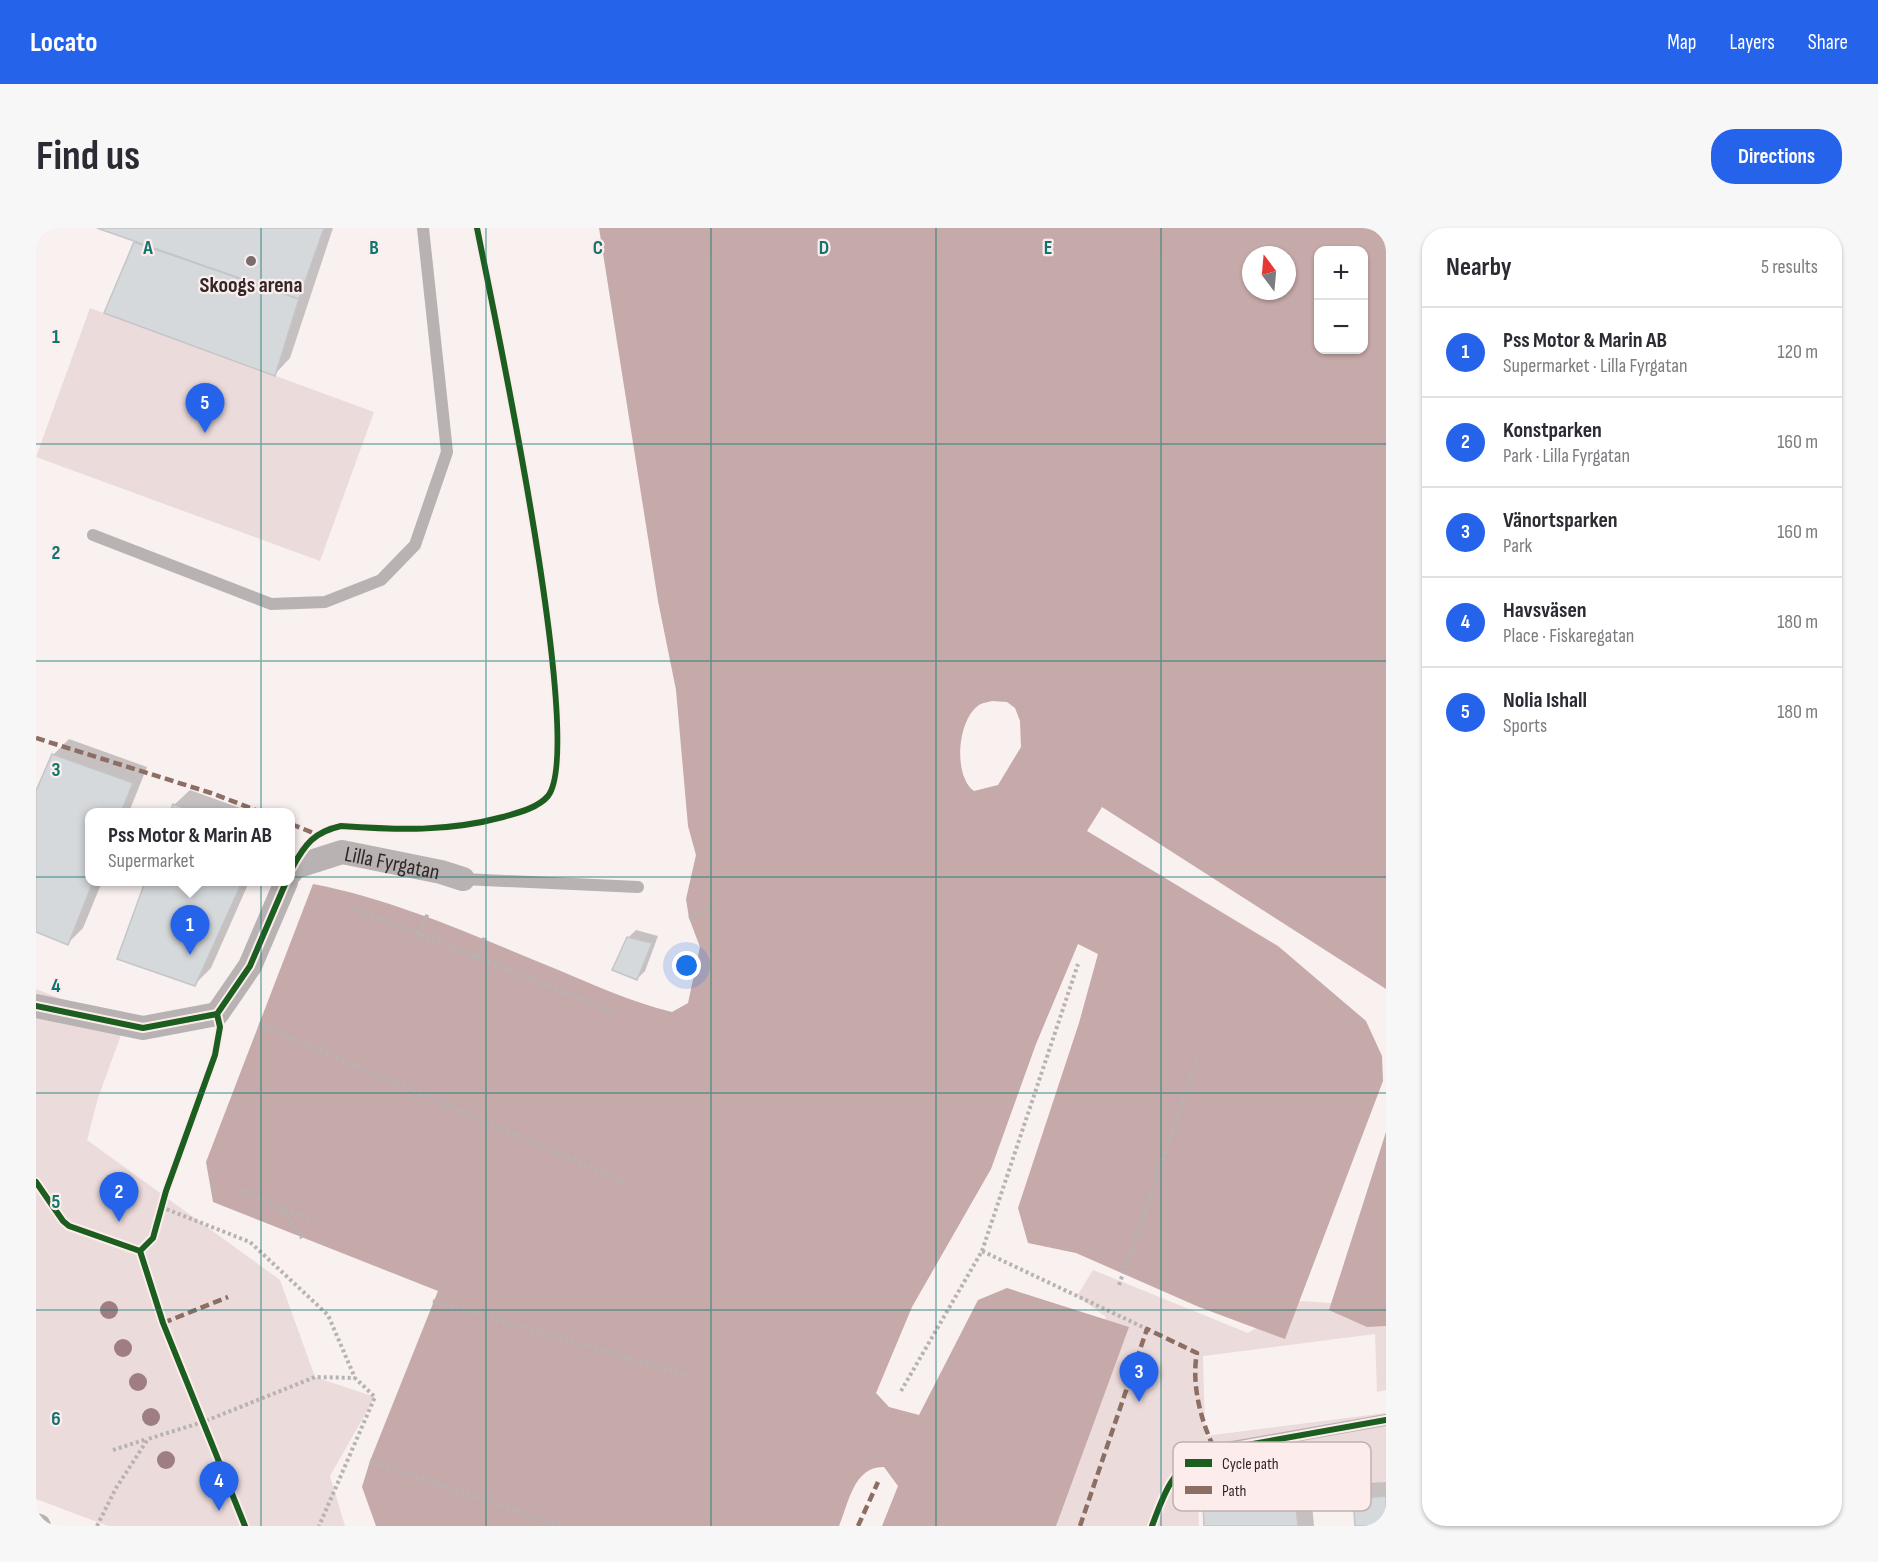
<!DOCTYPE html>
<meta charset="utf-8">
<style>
:root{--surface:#fff;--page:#f7f7f7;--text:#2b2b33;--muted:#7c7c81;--line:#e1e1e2;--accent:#2563eb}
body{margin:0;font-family:"Sofia Sans Condensed",sans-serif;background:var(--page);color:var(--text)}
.controls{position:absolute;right:18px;top:18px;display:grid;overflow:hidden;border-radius:12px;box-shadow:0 2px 4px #0004}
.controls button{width:54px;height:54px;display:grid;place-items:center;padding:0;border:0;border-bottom:2px solid var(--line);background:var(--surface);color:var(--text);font:30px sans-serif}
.compass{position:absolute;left:1206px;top:18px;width:54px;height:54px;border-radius:50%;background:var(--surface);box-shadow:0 2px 4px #0004;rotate:344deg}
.you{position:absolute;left:651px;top:738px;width:21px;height:21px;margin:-15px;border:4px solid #fff;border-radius:50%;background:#1a73e8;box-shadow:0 0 0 9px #1a73e833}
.badge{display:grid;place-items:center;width:39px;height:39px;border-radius:50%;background:var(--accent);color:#fff;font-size:20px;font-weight:700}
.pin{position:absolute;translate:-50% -50px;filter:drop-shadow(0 2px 3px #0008)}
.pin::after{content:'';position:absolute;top:32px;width:21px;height:18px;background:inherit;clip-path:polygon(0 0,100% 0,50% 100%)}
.popup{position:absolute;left:49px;top:580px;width:210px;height:78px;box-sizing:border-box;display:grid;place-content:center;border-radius:12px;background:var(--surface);filter:drop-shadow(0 2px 4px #0005);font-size:20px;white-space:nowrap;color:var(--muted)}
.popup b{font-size:22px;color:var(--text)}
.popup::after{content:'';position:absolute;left:50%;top:100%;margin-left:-12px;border:12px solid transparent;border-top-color:var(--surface)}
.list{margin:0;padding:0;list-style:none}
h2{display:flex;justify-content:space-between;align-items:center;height:78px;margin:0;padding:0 24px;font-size:26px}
h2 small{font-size:20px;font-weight:400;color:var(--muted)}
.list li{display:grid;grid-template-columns:39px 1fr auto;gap:18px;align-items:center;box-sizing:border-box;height:90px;padding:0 24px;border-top:2px solid var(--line)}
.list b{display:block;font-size:22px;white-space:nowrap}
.list p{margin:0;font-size:20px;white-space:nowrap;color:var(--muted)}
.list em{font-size:20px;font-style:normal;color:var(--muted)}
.map{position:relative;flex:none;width:1350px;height:1298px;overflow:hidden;border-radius:24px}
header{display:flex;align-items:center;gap:36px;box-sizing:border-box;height:84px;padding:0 30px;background:var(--accent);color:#fff}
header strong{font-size:28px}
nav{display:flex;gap:33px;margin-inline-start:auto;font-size:21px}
.intro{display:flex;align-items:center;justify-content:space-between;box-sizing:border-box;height:144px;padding:0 36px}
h1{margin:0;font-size:42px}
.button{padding:15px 27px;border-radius:24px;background:var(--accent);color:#fff;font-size:21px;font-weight:700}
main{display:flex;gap:36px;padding:0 36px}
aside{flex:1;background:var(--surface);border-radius:24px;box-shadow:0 2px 4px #0004}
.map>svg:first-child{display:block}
</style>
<header>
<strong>Locato</strong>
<nav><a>Map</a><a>Layers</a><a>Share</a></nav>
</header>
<div class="intro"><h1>Find us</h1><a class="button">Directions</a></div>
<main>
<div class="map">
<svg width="1350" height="1298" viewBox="0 0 1350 1298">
<rect width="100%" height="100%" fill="#f9f0f0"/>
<path fill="#ecdbdb" d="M54,80L338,184L284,333L0,229Z
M0,761L89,796L62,870L51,912L244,1052L279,1149L339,1169L294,1248L309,1298H72L0,1271Z
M1057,1042L1212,1105L1265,1073L1350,1079V1162L1341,1164L1339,1106L1167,1128L1169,1208L1350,1185V1254L1162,1275L1163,1298H994L1070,1089L1041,1068Z"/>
<path fill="#c6a9a9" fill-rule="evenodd" d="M563,0H1350V761L1066,579L1051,603L1242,718L1330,793L1346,828L1347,853L1249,1111L1163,1079L1040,1025L992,1015L982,980L1043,795L1062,726L1042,716L1000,816L955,941L876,1079L840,1165L853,1179L883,1187L942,1072L971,1060L1093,1099L1020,1298H846L862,1258L848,1239C818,1238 813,1274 803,1298H340L326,1259L334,1233L402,1063L177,974L170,934L277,656C361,672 441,709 520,741C558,757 595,774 636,784L652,775L664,719L653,690L650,671L660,627L652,598L640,462L622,373ZM1282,22H1328V122H1282ZM1215,27H1251V63H1215ZM956,473L971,474L979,480L984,493L985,519L962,557L938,563C917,548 921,492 943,477C946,475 952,474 956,473Z
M1350,904V1098L1331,1099L1293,1082Z"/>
<path fill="#0003" d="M66,0H297L254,130L239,146L70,84L100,13Z
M33,511L111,539L93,584H54V654H66L47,700L32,715L0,703V567L17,527Z
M154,562L215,584H136L138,577Z
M110,654H213L175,740L159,756L83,730Z
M600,702L622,708L609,743L601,751L592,710Z
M1274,1254L1278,1298H1170L1168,1277L1184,1261Z
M1350,1254V1298L1319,1271L1335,1255Z"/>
<path fill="#d6d9dc" stroke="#c4c5c7" stroke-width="1.5" d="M61,0H288L263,71Z
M98,14L263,71L239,148L68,85Z
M16,526L97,555L85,584H54V654H57L32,717L0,704V563Z
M137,576L158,584H134Z
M109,654H206L159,758L81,731Z
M591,709L616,715L601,752L576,742Z
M1350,1268V1298H1319L1317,1271Z
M1259,1269L1262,1298H1168L1167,1276Z"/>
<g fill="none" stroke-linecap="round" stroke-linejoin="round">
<path stroke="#b8b3b3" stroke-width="4" stroke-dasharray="3 3" stroke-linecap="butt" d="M318,680L577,784
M653,690L672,681
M383,706L392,685
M440,729L449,709
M223,796L591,955
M199,960L277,993
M125,979L214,1014L292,1087L319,1150L339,1169L283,1298
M244,979L266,1010
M946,1023L1042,736
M1083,1057L1161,832
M397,1073L654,1148
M865,1163L946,1023L1111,1101
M77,1222L111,1211
M334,1233L527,1298
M61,1298L80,1260L112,1211L167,1194L279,1149L319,1150"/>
<path stroke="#b8b2b2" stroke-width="12" d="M57,307L235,376L289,374L345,352L379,317L411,224L387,0
M427,651L602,659
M1179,1222L1350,1192"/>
<g stroke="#b8b2b2" stroke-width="24">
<path id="s1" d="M255,644L256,640L306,624L405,644L427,651"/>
<path d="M0,778L107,800L181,786L214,738L250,654"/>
<path d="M0,1297L3,1298"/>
</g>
<path stroke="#8d6e63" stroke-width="4.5" stroke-dasharray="9 4.5" stroke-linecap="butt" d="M0,510L175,565L225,584
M255,596L280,606
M127,1095L192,1069
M822,1298L842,1254
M1044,1298L1111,1101L1161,1125C1155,1156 1165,1194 1179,1222"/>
<defs>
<path id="cycleway" d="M256,640C269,616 278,604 305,598C363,602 411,604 467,589C481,585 502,580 512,568C551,518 457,81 441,0
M0,778L107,800L181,786L214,738L250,654
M0,954L27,993L33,998L104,1023L127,1095L209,1298
M104,1023L117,1010L130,963L179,827L184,799L181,786
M1116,1298C1127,1268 1136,1241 1166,1225L1350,1192"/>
</defs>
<use href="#cycleway" stroke="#fdecec" stroke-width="10"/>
<use href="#cycleway" stroke="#1b5e20" stroke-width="6"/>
</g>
<g fill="#9e7e81">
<circle cx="73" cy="1082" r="9"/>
<circle cx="87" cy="1120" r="9"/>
<circle cx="102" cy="1154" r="9"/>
<circle cx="115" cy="1189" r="9"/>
<circle cx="130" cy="1232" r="9"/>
</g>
<path fill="none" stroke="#0f766e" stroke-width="1.5" stroke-opacity="0.55" d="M225,0V1298M450,0V1298M675,0V1298M900,0V1298M1125,0V1298M0,216H1350M0,433H1350M0,649H1350M0,865H1350M0,1082H1350"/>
<circle fill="#786d6e" stroke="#fdecec" stroke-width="2" cx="215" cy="33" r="6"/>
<g text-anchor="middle" stroke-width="4.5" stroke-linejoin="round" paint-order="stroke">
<g font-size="22" font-weight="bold" fill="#322728" stroke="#fdecec">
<text x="215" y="64">Skoogs arena</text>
</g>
<g font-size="22" fill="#322728" stroke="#fdecec">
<text dy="8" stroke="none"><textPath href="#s1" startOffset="108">Lilla Fyrgatan</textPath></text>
</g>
</g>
<rect x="1137" y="1214" width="198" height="69" rx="9" fill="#fdecec" stroke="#c0b1b1" stroke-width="1.5"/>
<rect x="1149" y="1231" width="27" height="8" fill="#1b5e20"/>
<rect x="1149" y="1258" width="27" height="8" fill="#8d6e63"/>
<g font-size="16" fill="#322728">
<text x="1186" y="1241">Cycle path</text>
<text x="1186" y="1268">Path</text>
</g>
<g font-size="20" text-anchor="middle" font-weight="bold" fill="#0f766e" stroke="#fdecec" stroke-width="4.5" stroke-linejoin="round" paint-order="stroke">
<text x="112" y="26">A</text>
<text x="338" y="26">B</text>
<text x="562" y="26">C</text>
<text x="788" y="26">D</text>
<text x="1012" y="26">E</text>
<text x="20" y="115">1</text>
<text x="20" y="331">2</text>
<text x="20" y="548">3</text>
<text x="20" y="764">4</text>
<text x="20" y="980">5</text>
<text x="20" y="1197">6</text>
</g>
</svg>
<div class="controls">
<button>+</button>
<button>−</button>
</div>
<svg class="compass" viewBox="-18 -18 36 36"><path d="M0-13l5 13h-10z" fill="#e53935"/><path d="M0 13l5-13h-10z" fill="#7c7c81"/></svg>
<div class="you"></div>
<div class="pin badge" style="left:154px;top:727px">1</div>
<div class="popup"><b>Pss Motor &amp; Marin AB</b>Supermarket</div>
<div class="pin badge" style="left:83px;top:994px">2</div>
<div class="pin badge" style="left:1103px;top:1174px">3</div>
<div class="pin badge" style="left:183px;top:1283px">4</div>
<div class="pin badge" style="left:169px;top:205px">5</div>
</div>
<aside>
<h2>Nearby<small>5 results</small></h2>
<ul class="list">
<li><span class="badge">1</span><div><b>Pss Motor &amp; Marin AB</b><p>Supermarket · Lilla Fyrgatan</p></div><em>120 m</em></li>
<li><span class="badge">2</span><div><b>Konstparken</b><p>Park · Lilla Fyrgatan</p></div><em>160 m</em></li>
<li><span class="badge">3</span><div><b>Vänortsparken</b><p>Park</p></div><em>160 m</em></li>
<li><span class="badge">4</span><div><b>Havsväsen</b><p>Place · Fiskaregatan</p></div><em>180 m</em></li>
<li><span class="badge">5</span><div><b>Nolia Ishall</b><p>Sports</p></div><em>180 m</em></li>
</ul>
</aside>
</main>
